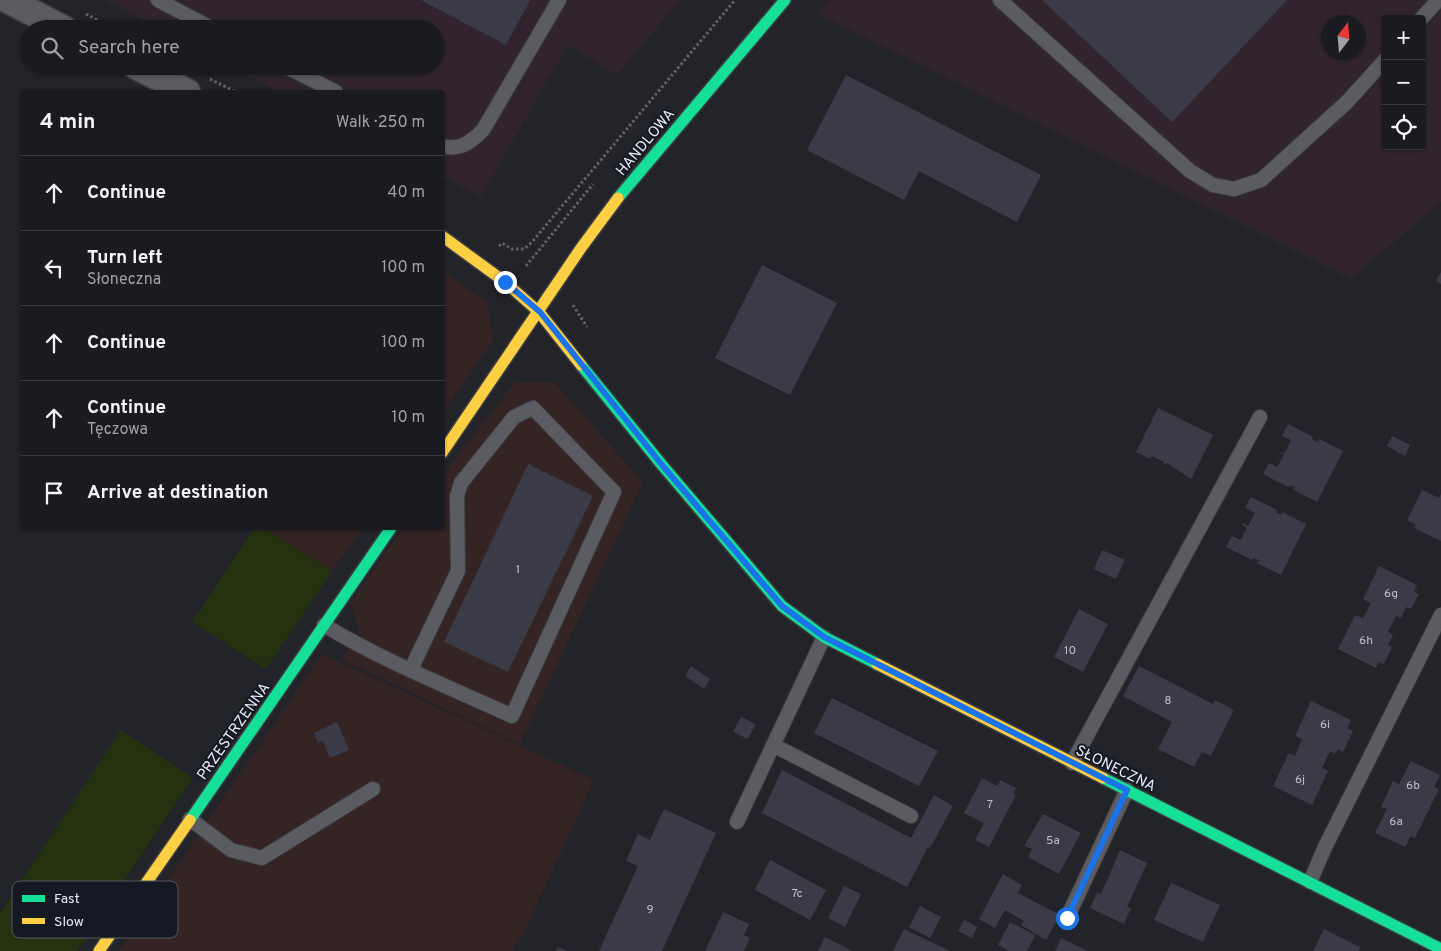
<!DOCTYPE html>
<meta charset="utf-8">
<style>
:root{--surface:#1a1b20;--page:#27282d;--text:#f1f3f6;--muted:#9fa1a5;--line:#38393e}
body{margin:0;font-family:Overpass,sans-serif;background:var(--page);color:var(--text)}
.controls{position:absolute;right:15px;top:15px;display:grid;overflow:hidden;border-radius:5px;box-shadow:0 1px 4px #0004}
.controls button{width:45px;height:45px;display:grid;place-items:center;padding:0;border:0;border-bottom:1px solid var(--line);background:var(--surface);color:var(--text);font:25px sans-serif}
.compass{position:absolute;left:1321px;top:15px;width:45px;height:45px;border-radius:50%;background:var(--surface);box-shadow:0 1px 4px #0004;rotate:16deg}
.stop{position:absolute;width:15px;height:15px;margin:-11px;border:4px solid #1a73e8;border-radius:50%;background:#fff}
.stop.end{background:#1a73e8;border-color:#fff;box-shadow:0 1px 5px #0008}
.list{margin:0;padding:0;list-style:none}
h2{display:flex;justify-content:space-between;align-items:center;height:65px;margin:0;padding:0 20px;font-size:21px}
h2 small{font-size:16px;font-weight:400;color:var(--muted)}
.list li{display:grid;grid-template-columns:32px 1fr auto;gap:15px;align-items:center;box-sizing:border-box;height:75px;padding:0 20px;border-top:1px solid var(--line)}
.list b{display:block;font-size:19px;white-space:nowrap}
.list p{margin:0;font-size:16px;white-space:nowrap;color:var(--muted)}
.list em{font-size:16px;font-style:normal;color:var(--muted)}
.icon{flex:none;width:28px;height:28px;fill:none;stroke:currentColor;stroke-width:2;stroke-linecap:round;stroke-linejoin:round}
.map{position:relative;flex:none;width:1441px;height:951px;overflow:hidden}
.search{position:absolute;background:var(--surface);box-shadow:0 1px 4px #0004;left:20px;top:20px;width:425px;height:55px;display:flex;align-items:center;gap:12px;box-sizing:border-box;padding:0 18px;border-radius:28px;color:var(--muted);font-size:19px}
.panel{position:absolute;background:var(--surface);box-shadow:0 1px 4px #0004;left:20px;top:90px;width:425px;height:440px;border-radius:5px}
.map>svg:first-child{display:block}
</style>
<div class="map">
<svg width="1441" height="951" viewBox="0 0 1441 951">
<rect width="100%" height="100%" fill="#22242a"/>
<path fill="#342424" d="M443,271L488,303L493,340L443,413Z
M515,382H554L643,482L520,744L342,660L359,630L351,603L403,528H442L443,475Z
M263,528H363L332,571Z
M322,654L594,780L523,934L512,951H119Z"/>
<path fill="#31242f" fill-rule="evenodd" d="M105,0H680L617,75L568,45L481,197L443,177L442,92H281L231,66H436V29H160Z
M830,0H1441V202L1351,279L818,14ZM1385,19H1422V146H1385ZM1328,22H1358V52H1328Z"/>
<path fill="#253210" d="M254,528H263L332,571L266,669L192,622Z
M121,730L193,778L77,951H0V913Z"/>
<path fill="#3b3b48" d="M421,0H530L506,45Z
M1042,0H1287L1172,122Z
M846,75L1041,175L1017,222L919,171L904,200L807,150Z
M762,265L837,303L790,395L715,358Z
M1441,272V284L1436,281Z
M1158,408L1213,435L1191,479L1167,463L1164,465V462L1152,456L1150,459L1136,452Z
M1288,424L1313,437L1312,439L1318,442L1319,439L1343,451L1317,502L1294,490L1295,487L1290,485L1288,487L1263,474L1269,463L1277,467L1284,455L1279,452L1285,453L1291,440L1282,436Z
M1392,436L1410,445L1405,456L1387,446Z
M528,464L593,496L508,672L444,642Z
M1422,490L1439,498L1441,494V541L1414,528L1416,525L1407,520Z
M1251,497L1277,510L1276,512L1281,515L1282,512L1306,524L1281,575L1257,563L1259,560L1253,558L1252,560L1226,547L1232,536L1241,540L1247,527L1242,525L1243,523L1248,526L1255,513L1245,508Z
M1102,550L1125,560L1116,579L1094,569Z
M1379,566L1417,585L1414,592L1419,594L1411,609L1406,607L1401,618L1396,616L1388,632L1393,635L1388,645L1392,647L1384,664L1379,662L1376,668L1338,649L1355,615L1363,618L1371,603L1363,599Z
M1079,609L1108,624L1083,672L1054,657Z
M691,666L710,679L704,689L685,676Z
M1139,666L1213,704L1215,700L1234,710L1211,756L1202,752L1194,767L1158,749L1172,722L1123,696Z
M832,698L938,751L919,786L814,733Z
M1311,701L1351,720L1347,728L1353,731L1343,752L1338,749L1335,754L1330,751L1322,768L1328,771L1312,805L1273,786L1289,753L1295,756L1302,739L1295,736Z
M741,717L756,724L748,739L733,732Z
M337,722L349,750L330,758L323,741L318,743L314,733Z
M1411,761L1440,775L1434,787L1439,789L1415,838L1411,836L1405,847L1375,833L1387,809L1381,807L1393,781L1399,784Z
M782,770L911,838L934,795L953,806L930,848L928,847L907,887L762,813Z
M982,778L997,786L1000,780L1016,788L1013,794L1016,795L989,847L975,840L984,823L964,813Z
M664,809L716,833L662,951H599L638,866L626,861L638,834L650,840Z
M1043,814L1081,833L1059,874L1028,857L1032,849L1024,846Z
M1120,850L1147,863L1127,907L1131,908L1124,924L1090,908L1097,893L1101,894Z
M770,860L826,890L810,920L755,890Z
M1003,874L1022,885L1018,893L1060,915L1046,940L1021,925L1024,921L1005,910L995,928L979,919Z
M1171,883L1220,905L1203,942L1154,920Z
M844,886L861,894L845,927L828,918Z
M920,906L941,917L930,938L909,927Z
M723,912L749,924L744,935L750,938L744,951H705Z
M964,920L977,927L972,938L958,931Z
M1010,922L1035,935L1027,951H1009L998,945Z
M904,929L950,951H893Z
M1324,929L1360,947L1359,951H1313Z
M825,937L852,951H818Z
M1061,938L1088,951H1055Z
M558,947L568,951H556Z"/>
<g fill="none" stroke-linecap="round" stroke-linejoin="round">
<defs>
<path id="lane" d="M158,0L213,29
M1000,0L1190,171L1213,185L1234,189L1261,180L1347,102L1385,60
M1421,19L1438,0
M285,66L336,92
M442,146C460,151 471,142 483,130L559,0
M324,625C383,661 449,687 512,716L614,492L533,408L514,417L461,483L457,496L458,571L411,669
M773,745L911,816
M1072,763L1260,417
M190,819L231,850L262,858L373,789
M737,822L824,637
M1310,882L1325,847L1441,615
M1067,918L1127,790"/>
<path id="street" d="M8,0L64,29
M136,66L187,92"/>
<path id="fast" d="M618,198L785,0
M581,365L662,465L782,606L824,637L877,664
M1103,778L1441,949
M190,820L391,528"/>
<path id="slow" d="M442,236L505,282L539,312L581,365
M442,453L581,248L618,198
M877,664L1103,778
M99,951L190,820"/>
</defs>
<use href="#lane" stroke="#3c3e43" stroke-width="16"/>
<use href="#street" stroke="#3c3e43" stroke-width="29"/>
<use href="#fast" stroke="#3c3e43" stroke-width="14"/>
<use href="#slow" stroke="#3c3e43" stroke-width="14"/>
<path stroke="#606266" stroke-width="3" stroke-dasharray="2.5 2.5" stroke-linecap="butt" d="M86,14L114,29
M88,24L96,29
M210,79L236,92
M499,246L502,243L512,249H524L532,242L735,0
M526,266L593,184
M573,305L587,327"/>
<use href="#lane" stroke="#5b5c61" stroke-width="14"/>
<use href="#street" stroke="#5b5c61" stroke-width="26"/>
<use href="#fast" stroke="#16e098" stroke-width="11"/>
<use href="#slow" stroke="#ffcf43" stroke-width="11"/>
</g>
<g fill="none" stroke-linecap="round" stroke-linejoin="round">
<path stroke="#1a73e8" stroke-width="6" d="M505,282L540,312L662,465L782,606L824,637L1127,790L1067,918"/>
</g>
<g text-anchor="middle" stroke-width="4" stroke-linejoin="round" paint-order="stroke">
<g font-size="12" fill="#bdbfc8">
<text x="518" y="573">1</text>
<text x="1391" y="597">6g</text>
<text x="1366" y="644">6h</text>
<text x="1070" y="654">10</text>
<text x="1168" y="704">8</text>
<text x="1325" y="728">6i</text>
<text x="1300" y="783">6j</text>
<text x="1413" y="789">6b</text>
<text x="990" y="808">7</text>
<text x="1396" y="825">6a</text>
<text x="1053" y="844">5a</text>
<text x="797" y="897">7c</text>
<text x="650" y="913">9</text>
</g>
<g font-size="15" fill="#e8ebf3" stroke="#151923">
<text transform="translate(645 142) rotate(-50)" y="5">HANDLOWA</text>
<text transform="translate(233 731) rotate(-55)" y="5">PRZESTRZENNA</text>
<text transform="translate(1116 768) rotate(26)" y="5">SŁONECZNA</text>
</g>
</g>
<rect x="12" y="881" width="166" height="57" rx="8" fill="#151923" stroke="#545861" stroke-width="1"/>
<rect x="22" y="895" width="23" height="7" fill="#16e098"/>
<rect x="22" y="918" width="23" height="6" fill="#ffcf43"/>
<g font-size="14" fill="#e8ebf3">
<text x="54" y="903">Fast</text>
<text x="54" y="926">Slow</text>
</g>
</svg>
<div class="controls">
<button>+</button>
<button>−</button>
<button><svg class="icon" aria-label="locate" viewBox="0 0 24 24"><circle cx="12" cy="12" r="6"/><path d="M12 2v4M12 18v4M2 12h4M18 12h4"/></svg></button>
</div>
<svg class="compass" viewBox="-18 -18 36 36"><path d="M0-13l5 13h-10z" fill="#e53935"/><path d="M0 13l5-13h-10z" fill="#9fa1a5"/></svg>
<div class="stop" style="left:1067px;top:918px"></div>
<div class="stop end" style="left:505px;top:282px"></div>
<div class="search"><svg class="icon" aria-label="search" viewBox="0 0 24 24"><circle cx="10" cy="10" r="6"/><path d="M15 15l6 6"/></svg>Search here</div>
<section class="panel">
<h2>4 min<small>Walk · 250 m</small></h2>
<ul class="list">
<li><svg class="icon" aria-label="ahead" viewBox="0 0 24 24"><path d="M12 20V5M6 11l6-6 6 6"/></svg><div><b>Continue</b></div><em>40 m</em></li>
<li><svg class="icon" aria-label="left" viewBox="0 0 24 24"><path d="M17 20v-9H6M10 6l-5 5 5 5"/></svg><div><b>Turn left</b><p>Słoneczna</p></div><em>100 m</em></li>
<li><svg class="icon" aria-label="ahead" viewBox="0 0 24 24"><path d="M12 20V5M6 11l6-6 6 6"/></svg><div><b>Continue</b></div><em>100 m</em></li>
<li><svg class="icon" aria-label="ahead" viewBox="0 0 24 24"><path d="M12 20V5M6 11l6-6 6 6"/></svg><div><b>Continue</b><p>Tęczowa</p></div><em>10 m</em></li>
<li><svg class="icon" aria-label="arrive" viewBox="0 0 24 24"><path d="M6 21V4h12l-3 4 3 4H6"/></svg><div><b>Arrive at destination</b></div></li>
</ul>
</section>
</div>
